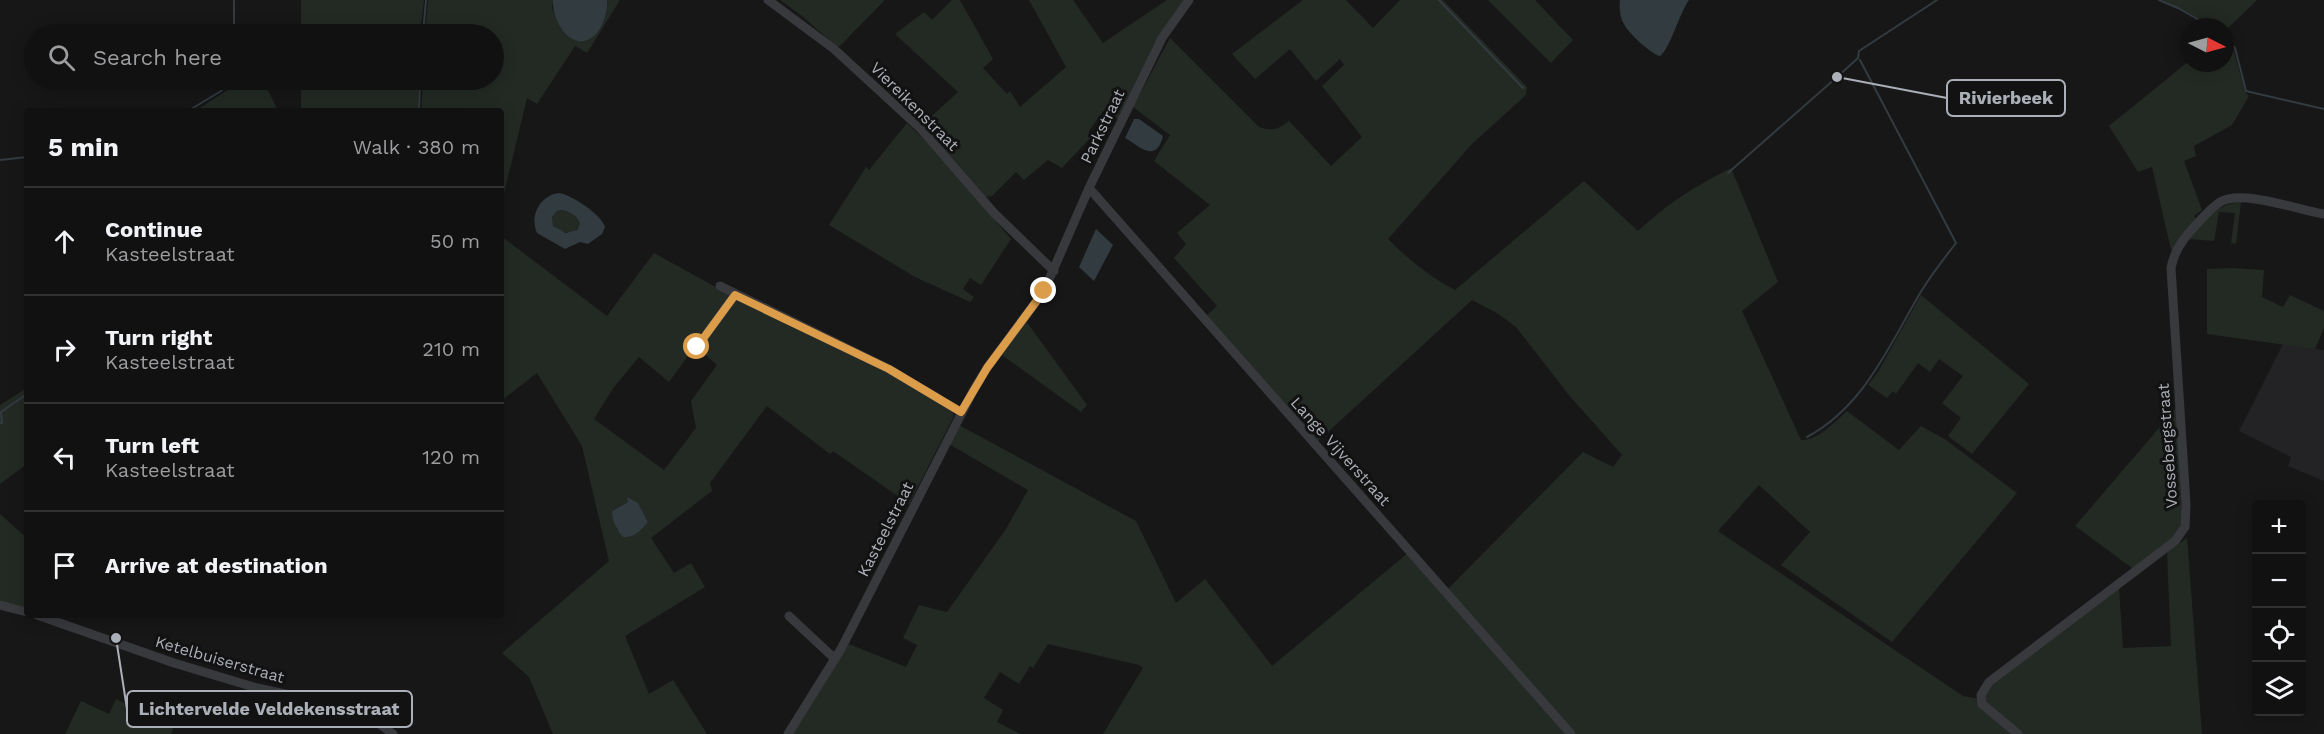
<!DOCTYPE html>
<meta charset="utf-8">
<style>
:root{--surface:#111112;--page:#1a1a1b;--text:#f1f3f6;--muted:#9c9d9f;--line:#303132}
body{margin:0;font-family:"Work Sans",sans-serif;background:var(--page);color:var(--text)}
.controls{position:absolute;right:18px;bottom:18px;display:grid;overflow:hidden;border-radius:6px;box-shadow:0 3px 15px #0003}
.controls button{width:54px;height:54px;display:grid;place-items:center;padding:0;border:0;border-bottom:2px solid var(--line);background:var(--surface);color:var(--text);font:30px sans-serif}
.compass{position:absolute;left:2180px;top:18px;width:54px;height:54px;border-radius:50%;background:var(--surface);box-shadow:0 3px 15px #0003;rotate:96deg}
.stop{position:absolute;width:18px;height:18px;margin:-14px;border:4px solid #dc9d4b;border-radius:50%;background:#fff}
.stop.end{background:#dc9d4b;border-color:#fff;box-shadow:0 2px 6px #0008}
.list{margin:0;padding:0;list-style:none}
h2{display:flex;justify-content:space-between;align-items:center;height:78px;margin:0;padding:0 24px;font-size:26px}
h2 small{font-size:20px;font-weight:400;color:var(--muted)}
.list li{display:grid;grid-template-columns:39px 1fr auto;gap:18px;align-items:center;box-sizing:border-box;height:108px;padding:0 24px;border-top:2px solid var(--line)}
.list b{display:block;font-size:22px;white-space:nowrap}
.list p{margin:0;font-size:20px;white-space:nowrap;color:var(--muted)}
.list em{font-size:20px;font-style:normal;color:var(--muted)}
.icon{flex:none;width:33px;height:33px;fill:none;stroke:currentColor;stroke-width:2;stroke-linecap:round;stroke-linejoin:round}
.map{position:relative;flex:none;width:2324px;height:734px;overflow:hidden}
.search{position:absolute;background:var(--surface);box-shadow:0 3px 15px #0003;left:24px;top:24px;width:480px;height:66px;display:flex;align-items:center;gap:15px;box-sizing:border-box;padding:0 21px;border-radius:33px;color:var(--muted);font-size:22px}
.panel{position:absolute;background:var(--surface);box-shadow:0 3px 15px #0003;left:24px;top:108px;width:480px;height:510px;border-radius:6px}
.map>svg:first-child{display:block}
</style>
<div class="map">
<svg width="2324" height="734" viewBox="0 0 2324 734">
<rect width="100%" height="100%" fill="#171718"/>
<path fill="#232325" d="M2283,344L2324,350V481L2288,466L2291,457L2239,431Z"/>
<path fill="#232a24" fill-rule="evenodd" d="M301,0H424L420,34H301Z
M428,0H553L552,8L561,29L587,39C601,31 609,17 607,0H620L587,53L575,46L537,104L527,98L501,206V111H421L423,80H494V34H425Z
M780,0H885L840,46H836L802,16Z
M952,0H960L993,59L983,68L1007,94L1010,91L1020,107L1066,67L1029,0H1073L1103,43L1167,0H1184L1154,44L1118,119L1103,111L1089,131L1093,135L1062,168L1048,160L1024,180L1016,172L992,196L986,197L923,124L958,92L895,34L924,12L932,20Z
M1303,0H1346L1373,28L1400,0H1443L1527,87L1526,95L1472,144L1388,239C1409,260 1429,276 1455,290L1584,181L1638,231C1670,202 1692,188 1731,168L1778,282L1742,311L1801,440C1817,441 1835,422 1847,411L1899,450L1921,426L1946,440L2017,493L1892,642L1781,565L1810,532L1759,485L1718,531L1963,696L1985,700L1986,690L1992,683L2119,588L2123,648L2171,646L2167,552L2187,538L2202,734H1576L1447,590L1583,452L1613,467L1622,455L1568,394L1516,327L1497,313L1472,300L1317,442L1207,315L1217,306L1174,258L1186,244L1177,233L1210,205L1154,161L1170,135L1133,107L1170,38L1259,127C1272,132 1279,129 1289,121L1331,166L1362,137L1322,86L1344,65L1340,59L1316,81L1290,49L1255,79L1232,54Z
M1488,0H1535L1573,40L1551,63Z
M2162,0H2257L2225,31V27C2204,27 2182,8 2162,0Z
M2225,36L2233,48L2245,92L2249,96L2232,125L2194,146L2196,156L2184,161L2202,210L2194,216L2197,220L2172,254L2152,167L2138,172L2109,126L2189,61V63H2225Z
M301,80H419L418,111H301Z
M237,84C267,84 266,84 278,111H195Z
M907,123L934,149L1011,239L981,285L970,278L963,289L974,297L970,302L915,277L829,225L866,167L869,170Z
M2241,202L2236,244L2231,243L2235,213L2219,212L2214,241L2188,239C2206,219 2213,205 2241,202Z
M561,210C569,211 578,216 580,224C574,237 563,233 553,226L552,217L557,211Z
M501,236L607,316L654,253L732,296L669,382L639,357L614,387L594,419L664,470L696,428L691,401L717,365L699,349L734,300L740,299L883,368L952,411L954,416L909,504L833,451L830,454L767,406L710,483L712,491L651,538L674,573L691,563L705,587L625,636L649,694L673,680L707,734H553L529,677L502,653L609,561L582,446L537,373L501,401ZM628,502L638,503L648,522L617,530L612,511Z
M2232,268L2264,270L2262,297L2283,307L2290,295L2324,311V328L2315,349L2207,334V269Z
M1921,295L2029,384L1972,454L1948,436L1961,418L1942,403L1963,376L1939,359L1930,372L1918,363L1896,394L1893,391L1887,398L1868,385L1878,372Z
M1026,321L1087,405L1081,412L1002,355Z
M27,388V464L0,484V405Z
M2177,407L2182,524L2178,534L2139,565L2132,568L2075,526Z
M959,425L1136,521L1176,603L1205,579L1272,666L1408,553L1567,734H1103L1143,668L1139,665L1048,644L1033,668L1030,666L1019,684L1000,672L984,698L1003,710L997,722L1021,734H792L849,644L906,667L917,645L903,638L919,605L947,612L1006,529L1028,490L949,444Z
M0,514L27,538V608L0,601Z
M141,696L178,715L171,734H65L81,701L109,714L116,699L136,709Z"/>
<path fill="#323b40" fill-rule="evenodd" d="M553,0H607C609,15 598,44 578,41C562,38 552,15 553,0Z
M1620,0H1689C1679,14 1670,49 1660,56C1651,54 1628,33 1624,24C1620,18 1619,7 1620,0Z
M1134,119H1139L1163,136C1156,165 1138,145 1125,138Z
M559,193C572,195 602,215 605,227L602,234L588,244L580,242L565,249L537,233C529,215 541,195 559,193ZM561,210C569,211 578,216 580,224L577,230L566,233L553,226L552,217L557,211Z
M1096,229L1113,245L1094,281L1079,267Z
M627,497L638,503L648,522C641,530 635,538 623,537C617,530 612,521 612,511L628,502Z"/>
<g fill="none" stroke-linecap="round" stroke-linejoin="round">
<path stroke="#323b40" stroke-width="2" d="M234,0V34
M1439,0L1523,88
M2159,0L2178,8L2211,27
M423,34L426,0
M2225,38L2235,48L2246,91L2324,109
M188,111L221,91L232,80
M419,111L420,80
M0,160L27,157
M1728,173L1837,77L1858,58L1859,51L1937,0
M0,423H2L1,412L27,394
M1807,437C1863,407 1888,348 1919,295C1930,276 1943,260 1956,243L1860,60"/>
<path stroke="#38393d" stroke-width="9" d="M768,0L834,49L921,129L994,213L1054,271
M1089,188L1571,734
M720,286L889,369L961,412
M697,347L735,295
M0,605L27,612
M37,615L174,663L257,688L345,707L373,719L393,734
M789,616L835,659
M788,734L841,649L973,391L987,368L1044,291L1089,188L1162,38L1189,0
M2018,734L1982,704L1981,695L1989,682L2175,541L2185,527L2186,504L2171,268C2174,251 2184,237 2196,225C2203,217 2211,208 2220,202C2242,189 2299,210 2324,214"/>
</g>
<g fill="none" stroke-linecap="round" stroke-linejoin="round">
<path stroke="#dc9d4b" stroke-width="8" d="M697,347L735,295L889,369L961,412L987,368L1044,291"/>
</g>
<g text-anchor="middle" stroke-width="6" stroke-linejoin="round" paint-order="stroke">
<g font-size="16" fill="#abafb7" stroke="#121213">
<text transform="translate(915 106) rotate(45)" y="6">Viereikenstraat</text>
<text transform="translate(1102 126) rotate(-64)" y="6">Parkstraat</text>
<text transform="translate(2167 446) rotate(-94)" y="6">Vossebergstraat</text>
<text transform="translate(1341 451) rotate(48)" y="6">Lange Vijverstraat</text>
<text transform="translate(885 529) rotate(-63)" y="6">Kasteelstraat</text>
<text transform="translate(220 659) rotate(16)" y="6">Ketelbuiserstraat</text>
</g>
</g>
<path fill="none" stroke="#abafb7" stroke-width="2" d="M1837 77L1947 98M116 638L127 709"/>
<g fill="#abafb7" stroke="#121213" stroke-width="2">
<circle cx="1837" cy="77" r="6"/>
<circle cx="116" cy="638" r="6"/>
</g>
<g fill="#121213" stroke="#abafb7" stroke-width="2">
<rect x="1947" y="80" width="118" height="36" rx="6"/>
<rect x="127" y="691" width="285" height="36" rx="6"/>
</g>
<g font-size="18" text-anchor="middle" font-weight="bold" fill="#abafb7">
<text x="2006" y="104">Rivierbeek</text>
<text x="269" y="715">Lichtervelde Veldekensstraat</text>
</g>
</svg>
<div class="controls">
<button>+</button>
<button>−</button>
<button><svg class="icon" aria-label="locate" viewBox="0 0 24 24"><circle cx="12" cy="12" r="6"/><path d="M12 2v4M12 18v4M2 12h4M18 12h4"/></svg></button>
<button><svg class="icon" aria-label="layers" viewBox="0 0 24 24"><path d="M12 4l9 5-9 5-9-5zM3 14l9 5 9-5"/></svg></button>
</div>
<svg class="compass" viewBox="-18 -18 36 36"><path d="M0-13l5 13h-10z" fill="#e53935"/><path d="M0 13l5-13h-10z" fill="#9c9d9f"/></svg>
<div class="stop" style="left:697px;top:347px"></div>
<div class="stop end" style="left:1044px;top:291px"></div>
<div class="search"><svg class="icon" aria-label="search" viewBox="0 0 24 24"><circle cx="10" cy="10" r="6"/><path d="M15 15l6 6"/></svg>Search here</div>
<section class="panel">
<h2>5 min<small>Walk · 380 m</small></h2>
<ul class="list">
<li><svg class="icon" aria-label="ahead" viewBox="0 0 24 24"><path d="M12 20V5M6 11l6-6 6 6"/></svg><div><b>Continue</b><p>Kasteelstraat</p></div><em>50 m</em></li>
<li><svg class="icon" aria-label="right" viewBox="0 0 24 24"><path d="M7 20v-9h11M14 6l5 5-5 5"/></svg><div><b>Turn right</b><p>Kasteelstraat</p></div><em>210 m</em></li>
<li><svg class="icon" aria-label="left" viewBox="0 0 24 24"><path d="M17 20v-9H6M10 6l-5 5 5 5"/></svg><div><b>Turn left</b><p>Kasteelstraat</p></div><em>120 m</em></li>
<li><svg class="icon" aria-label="arrive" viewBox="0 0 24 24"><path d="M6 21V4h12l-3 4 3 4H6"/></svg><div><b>Arrive at destination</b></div></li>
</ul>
</section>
</div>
